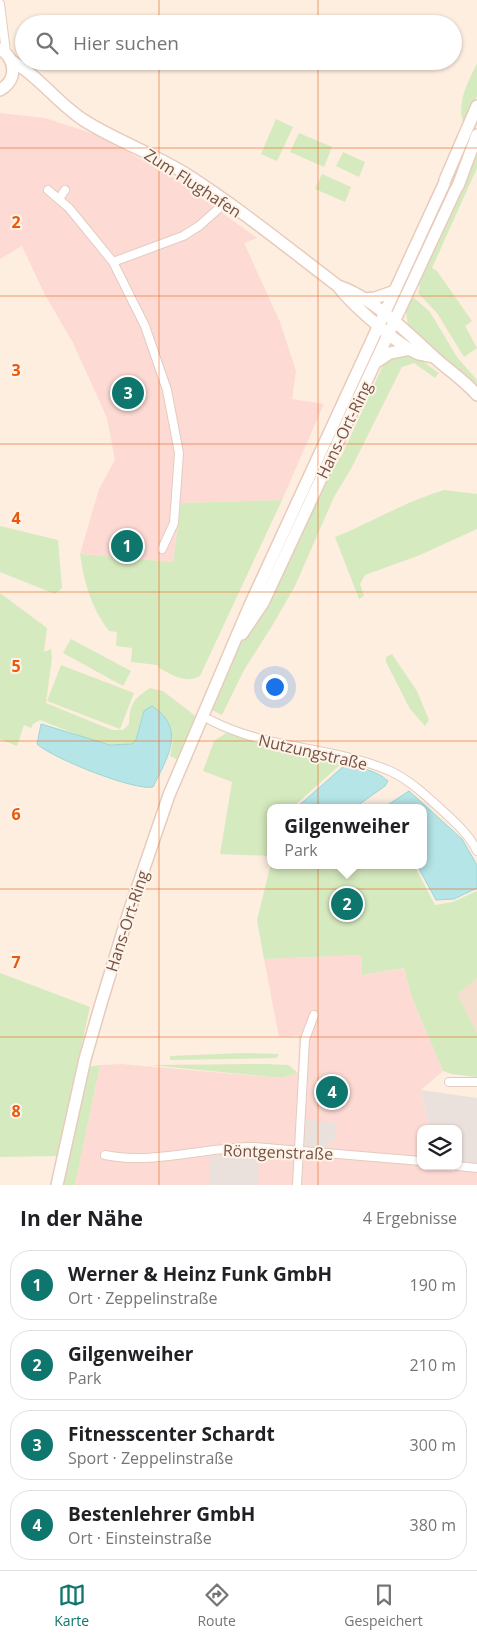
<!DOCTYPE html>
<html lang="de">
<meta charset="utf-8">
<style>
:root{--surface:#fff;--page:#f6f6f6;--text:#202124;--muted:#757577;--line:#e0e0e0;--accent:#0f766e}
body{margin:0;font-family:"Open Sans",sans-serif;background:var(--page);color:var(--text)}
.controls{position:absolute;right:15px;bottom:15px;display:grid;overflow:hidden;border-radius:10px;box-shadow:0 1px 4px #0004}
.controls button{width:45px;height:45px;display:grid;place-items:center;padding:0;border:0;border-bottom:1px solid var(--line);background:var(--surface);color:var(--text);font:25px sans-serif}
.you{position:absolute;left:274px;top:686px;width:18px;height:18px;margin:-12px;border:4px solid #fff;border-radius:50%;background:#1a73e8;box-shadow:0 0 0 8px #1a73e833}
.badge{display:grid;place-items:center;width:32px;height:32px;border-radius:50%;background:var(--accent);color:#fff;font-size:16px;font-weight:700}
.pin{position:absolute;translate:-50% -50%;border:2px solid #fff;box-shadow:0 1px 5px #0006}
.popup{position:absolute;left:267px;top:804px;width:160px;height:65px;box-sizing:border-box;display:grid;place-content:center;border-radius:10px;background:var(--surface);filter:drop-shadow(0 1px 4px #0005);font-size:16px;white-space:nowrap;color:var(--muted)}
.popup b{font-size:19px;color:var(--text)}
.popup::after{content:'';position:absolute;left:50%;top:100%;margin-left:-10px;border:10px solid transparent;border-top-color:var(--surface)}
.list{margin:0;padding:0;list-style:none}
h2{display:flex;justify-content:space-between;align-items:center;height:65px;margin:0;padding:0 20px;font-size:21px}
h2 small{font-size:16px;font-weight:400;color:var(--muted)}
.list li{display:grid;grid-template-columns:32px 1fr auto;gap:15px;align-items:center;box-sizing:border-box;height:70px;margin:0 10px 10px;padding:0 10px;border:1px solid var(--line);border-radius:20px}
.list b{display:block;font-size:19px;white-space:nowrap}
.list p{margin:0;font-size:16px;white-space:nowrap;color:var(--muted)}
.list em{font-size:16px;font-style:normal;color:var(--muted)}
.icon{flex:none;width:28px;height:28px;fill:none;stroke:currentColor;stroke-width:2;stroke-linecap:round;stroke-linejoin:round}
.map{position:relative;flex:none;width:477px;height:1185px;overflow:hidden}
.search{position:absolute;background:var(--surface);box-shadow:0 1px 4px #0004;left:15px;right:15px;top:15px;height:55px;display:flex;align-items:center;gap:12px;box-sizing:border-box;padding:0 18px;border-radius:28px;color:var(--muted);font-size:19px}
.sheet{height:385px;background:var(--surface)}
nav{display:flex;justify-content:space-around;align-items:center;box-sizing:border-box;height:70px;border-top:1px solid var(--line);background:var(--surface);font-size:14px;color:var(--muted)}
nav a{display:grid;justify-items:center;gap:2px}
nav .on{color:var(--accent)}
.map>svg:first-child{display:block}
</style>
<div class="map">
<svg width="477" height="1185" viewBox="0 0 477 1185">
<rect width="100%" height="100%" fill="#fdeee0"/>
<path fill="#f4dfcf" d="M477,978V1033L456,994Z"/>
<path fill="#fddbd4" d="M0,113L45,118L100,136L174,178L257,238L244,243L280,322L296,371L292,399L324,404L282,500L181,503L173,562L80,554L99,489L115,460L107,418L73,343L44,293L22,246L0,259Z
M361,955L362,975L404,968L412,998L443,1071L421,1090L429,1129H421V1166H458V1160L477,1163V1185H75L100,1065L121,1064L281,1078L298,1073L299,1035L279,1037L264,959Z"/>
<path fill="#ebe1dc" d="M421,1090L477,1098V1163L458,1160V1129H429Z
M301,1119L337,1123L335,1141H329L328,1149L314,1147L313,1152L300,1151Z
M233,1153L259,1154L258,1185H209V1157Z"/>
<path fill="#d6eabf" d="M477,63V96L464,126C456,102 467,85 477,63Z
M276,119L293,127L277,161L261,154Z
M299,133L332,147L324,167L290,152Z
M477,147V168L432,268L437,271L472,321L465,326L477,348L464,357L437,313L418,293L420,286L417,283Z
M343,152L365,162L359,177L336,166Z
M322,174L351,187L345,202L315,189Z
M412,296L430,312L457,357L477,380V385L408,326L406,312Z
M411,353L439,373L435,378L414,363L402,367L352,467L334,497L295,586L272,626L244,670L222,715L210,709L230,663L325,479L342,455L384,363L387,359Z
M444,490L477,494V529L420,555L365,575L360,584L364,596L359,599L335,537C371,523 406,501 444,490Z
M282,500L200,676C185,684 173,675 159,668L157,665L131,662L132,648L116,646L117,632L109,631C91,608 84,582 80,554L173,562L181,503Z
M0,526L58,540L62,588L55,594L0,572Z
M0,593L47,628L44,652L51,649L52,658L46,703L112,730H123L129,724C130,704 133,699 150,688L163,691L198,718L180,761L170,756L173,740L144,711L136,740L132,744C99,748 70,731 40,720L33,724L31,728L24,725L17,746L0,739Z
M71,639L131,671L123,686L63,653Z
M392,654L417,691L429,720L425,726L410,709L386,662V657Z
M61,665L134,693L120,729L47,701Z
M226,733L343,762L292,808H271V856L220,854L232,782L203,771L214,741Z
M271,863V865H414L435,905L453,902L477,891V978L457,994L477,1033V1077L452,1074L443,1071L412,998L404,968L362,975L361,955L264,959L257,920Z
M0,973L90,1007L57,1156L0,1157Z
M244,1053L279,1054L276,1058L170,1060V1056Z
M267,1064L288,1065L298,1073L281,1078L150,1065Z
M100,1065L75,1185H63L88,1067Z"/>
<path fill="#b5e5e6" stroke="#9bd6d8" d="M152,706C187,729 167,758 153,787C134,791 52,758 37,744L41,724L110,745L132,744L136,740L144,711Z
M345,765C361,768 376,770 388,781L385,786L354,808H296Z
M409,791L462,839L477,865V888L454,899L436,900L417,865H423V808H387L386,806Z"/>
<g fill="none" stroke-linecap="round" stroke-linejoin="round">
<defs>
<path id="street" d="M0,4L6,52
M48,190L69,208L113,262
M59,199L65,190
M162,549L174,523L179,453L167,390L145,326L113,262L183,236L199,226L226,202
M210,720C268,750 332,746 390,771C410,780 429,798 445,813C457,824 470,836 477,851
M449,1082H477
M105,1155C153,1165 205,1147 254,1147L421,1161
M458,1166L477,1168
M297,1185L305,1039L314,1015"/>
<path id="secondary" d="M0,49C16,59 18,80 0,90
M12,61C40,77 58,104 85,121C117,141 154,154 186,174C239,208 288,248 338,286C350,303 400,347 419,354C423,355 429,356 434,357
M445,180L477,106
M458,186L477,135
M338,286C372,297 408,333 434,357C448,370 464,380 477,395
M364,299L375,298L395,291
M378,361L390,353L410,349
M242,634L263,603L456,189
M57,1185L85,1059L100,1007L128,915L169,795L250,605L444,184"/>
</defs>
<use href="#street" stroke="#e3cbbf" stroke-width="10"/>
<use href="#secondary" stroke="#e8cbbc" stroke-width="14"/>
<use href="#street" stroke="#fff" stroke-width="8"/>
<use href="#secondary" stroke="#fff" stroke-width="11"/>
</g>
<path fill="none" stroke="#e8590c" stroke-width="1" stroke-opacity="0.55" d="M159,0V24M318,0V24M159,61V1185M318,61V1185M0,148H477M0,296H477M0,444H477M0,592H477M0,741H477M0,889H477M0,1037H477"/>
<g text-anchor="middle" stroke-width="4" stroke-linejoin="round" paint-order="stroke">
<g font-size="16" fill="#745247" stroke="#fff3e7">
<text transform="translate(193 183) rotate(33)" y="6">Zum Flughafen</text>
<text transform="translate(344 430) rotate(-64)" y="6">Hans-Ort-Ring</text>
<text transform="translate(313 752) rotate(13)" y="6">Nutzungstraße</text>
<text transform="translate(127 921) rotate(-72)" y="6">Hans-Ort-Ring</text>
<text transform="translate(278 1152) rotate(2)" y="6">Röntgenstraße</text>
</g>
</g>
<g font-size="16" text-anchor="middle" font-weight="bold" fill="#e8590c" stroke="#fff3e7" stroke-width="4" stroke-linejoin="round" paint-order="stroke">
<text x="16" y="228">2</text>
<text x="16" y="376">3</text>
<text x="16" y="524">4</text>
<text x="16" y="672">5</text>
<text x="16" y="820">6</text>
<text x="16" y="968">7</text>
<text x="16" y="1117">8</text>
</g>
</svg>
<div class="controls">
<button><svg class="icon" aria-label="layers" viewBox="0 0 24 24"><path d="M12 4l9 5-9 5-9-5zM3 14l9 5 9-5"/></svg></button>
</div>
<div class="you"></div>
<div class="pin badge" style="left:127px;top:546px">1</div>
<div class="pin badge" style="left:347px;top:904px">2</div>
<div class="popup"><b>Gilgenweiher</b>Park</div>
<div class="pin badge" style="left:128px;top:393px">3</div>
<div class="pin badge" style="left:332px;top:1092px">4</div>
<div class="search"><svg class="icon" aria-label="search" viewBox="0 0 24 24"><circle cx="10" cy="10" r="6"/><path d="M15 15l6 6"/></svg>Hier suchen</div>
</div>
<section class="sheet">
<h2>In der Nähe<small>4 Ergebnisse</small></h2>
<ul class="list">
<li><span class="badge">1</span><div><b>Werner &amp; Heinz Funk GmbH</b><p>Ort · Zeppelinstraße</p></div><em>190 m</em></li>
<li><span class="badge">2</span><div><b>Gilgenweiher</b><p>Park</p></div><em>210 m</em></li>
<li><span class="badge">3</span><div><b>Fitnesscenter Schardt</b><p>Sport · Zeppelinstraße</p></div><em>300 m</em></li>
<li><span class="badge">4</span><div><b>Bestenlehrer GmbH</b><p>Ort · Einsteinstraße</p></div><em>380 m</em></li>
</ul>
</section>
<nav>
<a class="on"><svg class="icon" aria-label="map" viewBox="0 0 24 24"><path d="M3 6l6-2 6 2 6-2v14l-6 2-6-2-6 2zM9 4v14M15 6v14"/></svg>Karte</a>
<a><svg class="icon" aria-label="directions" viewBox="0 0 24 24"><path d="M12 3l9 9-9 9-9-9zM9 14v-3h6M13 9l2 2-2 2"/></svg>Route</a>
<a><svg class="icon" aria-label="saved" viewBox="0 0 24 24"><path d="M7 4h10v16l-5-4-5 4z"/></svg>Gespeichert</a>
</nav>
